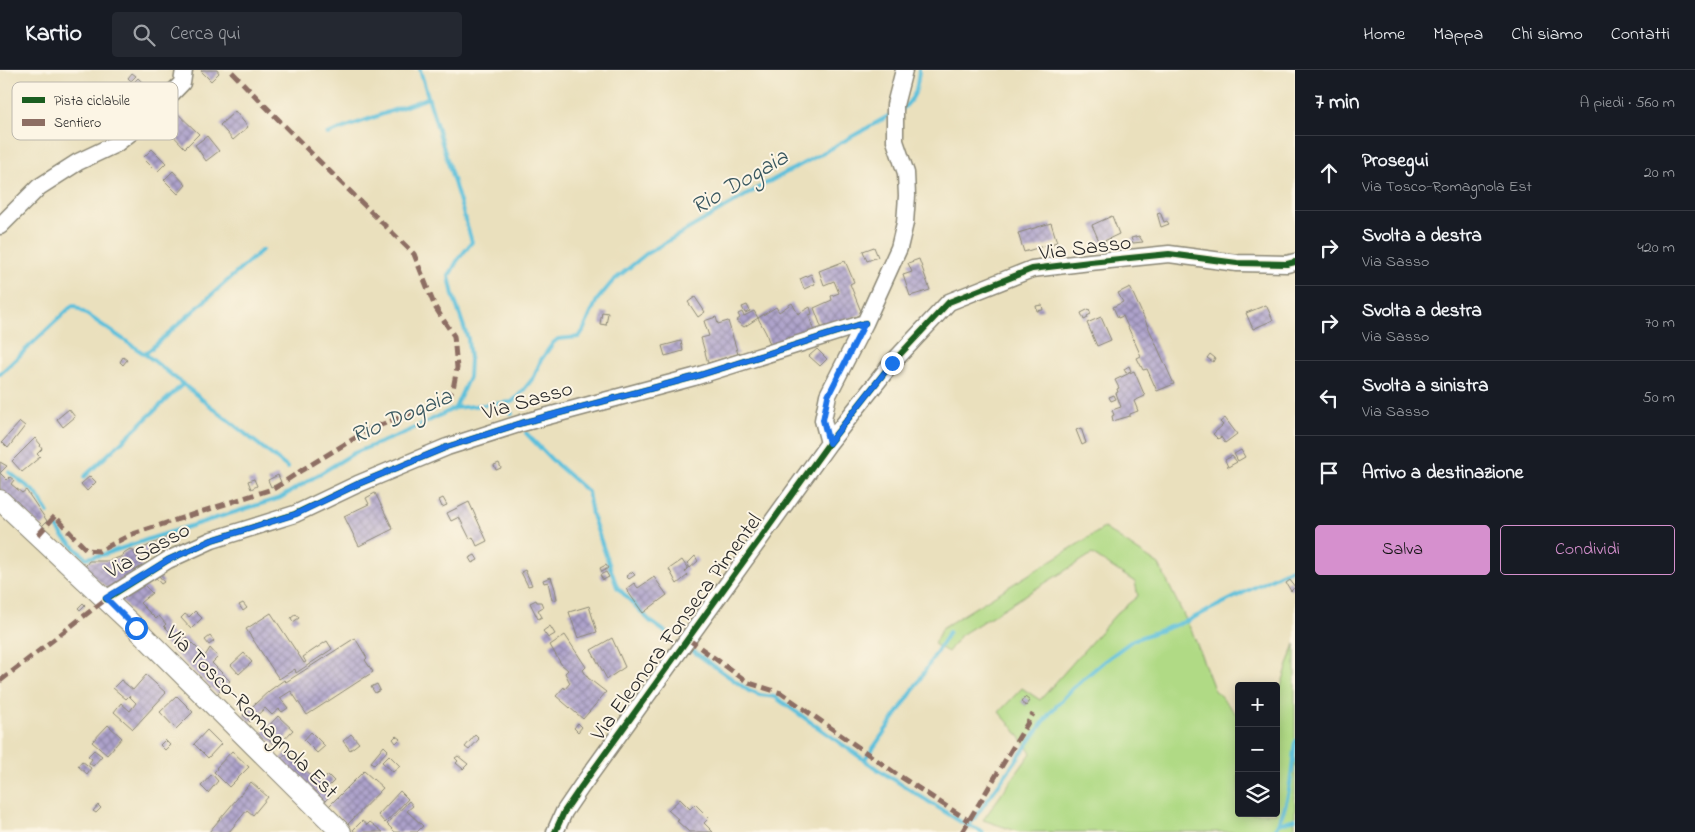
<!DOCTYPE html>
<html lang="it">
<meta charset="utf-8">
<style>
:root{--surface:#171b24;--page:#242831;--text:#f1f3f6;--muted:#9ea1a6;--line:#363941;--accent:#d690ce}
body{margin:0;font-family:"Indie Flower",sans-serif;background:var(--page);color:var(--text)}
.controls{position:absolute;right:15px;bottom:15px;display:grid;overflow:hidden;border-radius:5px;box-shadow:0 2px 12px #0003}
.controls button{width:45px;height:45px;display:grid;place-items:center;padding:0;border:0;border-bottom:1px solid var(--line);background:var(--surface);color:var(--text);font:25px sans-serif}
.stop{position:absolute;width:15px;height:15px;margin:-11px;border:4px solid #1a73e8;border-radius:50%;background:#fff}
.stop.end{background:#1a73e8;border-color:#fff;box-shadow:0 1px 5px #0008}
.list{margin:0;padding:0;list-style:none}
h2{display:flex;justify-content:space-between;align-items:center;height:65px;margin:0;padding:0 20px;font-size:21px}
h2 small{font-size:16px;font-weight:400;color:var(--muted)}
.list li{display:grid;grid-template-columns:32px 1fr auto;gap:15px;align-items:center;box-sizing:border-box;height:75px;padding:0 20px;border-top:1px solid var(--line)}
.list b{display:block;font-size:19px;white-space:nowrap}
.list p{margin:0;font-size:16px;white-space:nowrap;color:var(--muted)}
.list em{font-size:16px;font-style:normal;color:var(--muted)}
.actions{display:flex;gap:10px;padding:15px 20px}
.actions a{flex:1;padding:11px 0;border:1px solid var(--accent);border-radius:5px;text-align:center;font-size:18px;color:var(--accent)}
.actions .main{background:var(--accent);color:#111}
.icon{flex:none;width:28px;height:28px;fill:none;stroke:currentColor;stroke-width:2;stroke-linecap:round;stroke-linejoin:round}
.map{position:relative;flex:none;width:1295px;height:762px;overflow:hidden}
header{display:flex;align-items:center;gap:30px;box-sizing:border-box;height:70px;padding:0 25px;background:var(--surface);border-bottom:1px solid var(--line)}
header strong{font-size:24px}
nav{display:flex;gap:28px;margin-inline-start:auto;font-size:18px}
.search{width:350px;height:45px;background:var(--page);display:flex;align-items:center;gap:12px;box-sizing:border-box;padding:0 18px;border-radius:5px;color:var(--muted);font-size:19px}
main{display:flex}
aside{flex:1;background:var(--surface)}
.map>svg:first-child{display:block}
</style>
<header>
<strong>Kartio</strong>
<div class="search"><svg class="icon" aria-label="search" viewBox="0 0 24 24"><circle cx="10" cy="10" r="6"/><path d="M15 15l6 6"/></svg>Cerca qui</div>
<nav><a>Home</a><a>Mappa</a><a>Chi siamo</a><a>Contatti</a></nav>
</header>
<main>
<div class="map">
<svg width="1295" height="762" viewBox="0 0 1295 762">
<defs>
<pattern id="building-cross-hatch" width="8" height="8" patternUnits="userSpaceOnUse" patternTransform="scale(1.25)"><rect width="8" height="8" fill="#ada2cb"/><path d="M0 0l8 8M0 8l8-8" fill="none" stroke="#8d84a5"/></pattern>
</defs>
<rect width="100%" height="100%" fill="#fcf5e5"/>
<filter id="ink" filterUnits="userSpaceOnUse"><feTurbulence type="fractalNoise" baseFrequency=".02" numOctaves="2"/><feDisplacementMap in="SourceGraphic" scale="10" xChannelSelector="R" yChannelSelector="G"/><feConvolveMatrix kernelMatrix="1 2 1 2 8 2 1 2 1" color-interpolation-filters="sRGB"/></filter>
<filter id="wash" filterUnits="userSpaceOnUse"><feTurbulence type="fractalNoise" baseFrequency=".0096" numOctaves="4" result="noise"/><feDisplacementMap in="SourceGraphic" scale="20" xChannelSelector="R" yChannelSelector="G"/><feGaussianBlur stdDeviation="1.12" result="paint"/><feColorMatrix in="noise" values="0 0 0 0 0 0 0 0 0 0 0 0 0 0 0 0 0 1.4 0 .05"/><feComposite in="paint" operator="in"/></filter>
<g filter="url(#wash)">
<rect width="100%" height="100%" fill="#eae0bd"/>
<path fill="#b0da85" stroke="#6e8258" d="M1104,458L1159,495L1193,564L1214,619L1239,647V743H1276V631L1295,574V762H1019L983,750L1031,683L1014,659L999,642L1022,618L1040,630L1117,543L1138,526L1135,512L1092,484L961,565L948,582L934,574L942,558Z"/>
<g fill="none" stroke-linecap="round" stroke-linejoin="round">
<path stroke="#5dc0db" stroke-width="4" d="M420,0L472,172L457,191L449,206L453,225L468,269L470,290L469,307L455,338
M900,41C916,28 917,20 919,0
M327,64L428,28
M145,284L262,180
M0,304L73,235L149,287L288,398
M504,333L512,344
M526,363L551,389L588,422L592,445L617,517L650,551L671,566
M9,402L36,423L48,443
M84,407L183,314
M57,457L63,466L86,488L102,485L155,467L280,428L354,383L404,363L455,338L512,332L522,322L534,307L541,290L553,273L558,269L579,267L583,261L597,230L613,211L646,184L765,114L830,79L890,45
M693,581L749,621L760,625L775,627L877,699L961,752L983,762
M865,690L912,622L949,562
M1278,754L1295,749
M968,757L1050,643L1073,618L1102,593L1133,570L1187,551L1295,497
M1273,762C1291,735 1291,703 1295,671"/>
</g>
<g id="blocks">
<path fill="url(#building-cross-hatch)" d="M203,0H217L219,3L211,11L201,1Z
M132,3L136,6L131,11L128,8Z
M138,8L143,13L140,17L135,11Z
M173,39L199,64L185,78L163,55L171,46L169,44Z
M235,41L248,57L233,70L220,55Z
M207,66L219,81L206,91L195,75Z
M152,79L166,93L157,102L143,88Z
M173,101L186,115L178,124L164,110Z
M1160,142L1164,152L1167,151L1169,154L1161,157L1157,143Z
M1112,146L1119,164L1100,173L1092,155Z
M1051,153L1057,172L1024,182L1018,163Z
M1139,166L1143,172L1133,173L1131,168Z
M874,177L878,187L867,191L863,181Z
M919,189L930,220L910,226L903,205L912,202L908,193Z
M845,191L854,212L850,214L862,244L822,259L814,238L832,230L831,226L839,223L834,211L824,215L819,201Z
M811,204L815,214L804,219L800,209Z
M1130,217L1174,314L1157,321L1147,299L1143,300L1137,288L1141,286L1123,246L1118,248L1113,237L1123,232L1118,223Z
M695,227L705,242L698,247L688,232Z
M792,233L798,244L810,237L812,244L809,245L814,262L770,275L766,263L758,248L776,237L779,242Z
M747,235L750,241L745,243L742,237Z
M1042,235L1043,240L1037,241L1036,236Z
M1266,235L1273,250L1253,259L1246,243Z
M1089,239L1091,244L1087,246L1088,248L1084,250L1081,243Z
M754,241L758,248L744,257L736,251L740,248L738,244L742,242L744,246Z
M602,242L608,243L606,255L600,254Z
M716,247L718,254L728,251L738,284L708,293L701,268L709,266L704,251Z
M1101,247L1111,270L1097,276L1087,253Z
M681,271L683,281L665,286L662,276Z
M817,279L827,289L820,296L809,286Z
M1210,284L1215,288L1213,292L1207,288Z
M123,287L127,290L123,295L120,292Z
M1129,296L1131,301L1126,303L1124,299Z
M1134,301L1145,326L1134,331L1138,341L1130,344V346L1113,351L1112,346L1114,345L1112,340L1121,337L1116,323L1118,322L1117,319L1119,318L1115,310Z
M1114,325L1116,329L1111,331L1109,327Z
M69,339L75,347L63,357L57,349Z
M1225,348L1237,364L1225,373L1221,367L1218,369L1213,364L1223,355L1220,352Z
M20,352L25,356L8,378L2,372Z
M1081,358L1086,373L1082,375L1076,360Z
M35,368L41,375L40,376L42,379L37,384L40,387L22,402L12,391Z
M1241,380L1245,387L1238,391L1234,384Z
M1232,386L1237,392L1228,397L1225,390Z
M0,392L7,396L0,403Z
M499,393L501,398L496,400L494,395Z
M0,403L7,410L10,407L14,410L11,414L22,423L26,420L47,451L41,457L0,419Z
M278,405L281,412L271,417L268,410Z
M90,406L96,412L87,421L81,414Z
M254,409L257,416L251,419L248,411Z
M375,423L393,459L359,476L344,446L369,434L366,428Z
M443,428L447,435L442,437L439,430Z
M469,432L487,471L477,476L473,467L470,469L459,447L451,451L447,443Z
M172,465L174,470L156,478L158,481L147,487L143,478Z
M130,479V480L132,479L143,498L109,520L84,498L89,491H109L120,487L123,485L122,484Z
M475,485L478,490L472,493L469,488Z
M695,486L698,491L690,498L687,494Z
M682,490L688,499L685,502L688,505L677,514L669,499Z
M606,495L608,498L602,502L600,498Z
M525,500L532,515L528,516L521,502Z
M155,501L164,512L161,514L155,507L152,510L149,506Z
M606,502L609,507L603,510L600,505Z
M632,502L635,505L629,509L626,506Z
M551,507L555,519L557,529L552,530L548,512L544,513L543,510Z
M654,507L667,525L643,543L626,519L634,513L638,518Z
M1290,510L1295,517L1291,521L1286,513Z
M134,512L140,518L143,514L152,523L140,533L156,549L159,546L166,554L164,556L179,571L185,566L205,586L210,578L218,587L212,593L230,611L217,624L116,526Z
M536,530L537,532H541L543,537L538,540L542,547L538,549L530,533Z
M83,533L85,535L80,540L78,538Z
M243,533L247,538L243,541L239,535Z
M589,536L597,562L578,568L569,542Z
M195,541L202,548L191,559L181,548L185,544L189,547Z
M271,543L304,593L306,592L303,587L327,571L332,579L296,603L295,599L279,609L246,559Z
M296,544L299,548L293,552L291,548Z
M550,556L555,564L548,568L543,561Z
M565,565L586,597L583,600L588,608L606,622L583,649L556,626L564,617L565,619L570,613L565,603L568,600L561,594L550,575Z
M210,566L214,571L209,575L205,570Z
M355,568L367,588L365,590L373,602L307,645L291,621L280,628L288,638L282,642L279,639L272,645L265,638L250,652L243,645L269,621L284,610L286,612Z
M612,568L625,597L607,609L591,580Z
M244,583L252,592L239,604L231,595Z
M146,605L166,623L133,659L114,642L121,633L130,641L136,633L129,626L126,629L113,618L121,610L133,620Z
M377,614L380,620L375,623L371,617Z
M177,626L193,642L176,659L160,642Z
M1025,627L1030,631L1026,636L1021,632Z
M278,646L293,660L277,677L262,663Z
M578,653L582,657L578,662L574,658Z
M108,655L122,668L107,685L92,672Z
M207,660L221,674L208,688L194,674Z
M311,662L325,676L317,683L304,670Z
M351,664L359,673L350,680L343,671Z
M475,665L479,669L469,680L465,677Z
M396,666L400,669L396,673L393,669Z
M165,670L170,675L165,680L160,675Z
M384,676L388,680L374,695L371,692Z
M94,680L102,686L93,696L89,693L92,689L88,686Z
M232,681L249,697L229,717L214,702L217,699L216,698Z
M287,682L320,714L328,705L334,711L326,719L331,725L323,733L279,691Z
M389,685L400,696L393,702L382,692Z
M458,686L468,694L463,699L456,693L458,691L455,688Z
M82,691L91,698L87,704L78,696Z
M364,701L383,718L348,754L329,736Z
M212,704L218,711L208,723L201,716Z
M251,712L268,727L253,745L247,740L229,762H209Z
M400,721L408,729L385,753L378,745Z
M680,729L690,739L695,734L709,748L704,753L713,762H689L677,751L679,750L668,740Z
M409,731L413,736L407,741L423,756L417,762H395L387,754Z
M98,735L101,738L96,743L93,741Z
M362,751L367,755L370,752L383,762H355L353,760Z"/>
</g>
</g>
<g filter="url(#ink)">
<use href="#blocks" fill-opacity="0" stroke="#8a8674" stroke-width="1"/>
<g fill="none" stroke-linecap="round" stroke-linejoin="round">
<defs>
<path id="minor" d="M0,156L39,117L78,92L116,74L143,53L182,13L184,0
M829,373L823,350L828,325L865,253L899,178L905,153L907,126L906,103L895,71V35L904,0
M106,529L168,490L212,470L295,444L358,414L447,377L522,353L694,307L865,253
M555,762L564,742L581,717L829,373L892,293L949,232L1032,199L1090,192L1169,184L1237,193L1287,194L1295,192"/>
<path id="major" d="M0,430L136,558L341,762"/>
</defs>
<use href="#minor" stroke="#8a8674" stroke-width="19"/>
<use href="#major" stroke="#8a8674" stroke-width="22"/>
<use href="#minor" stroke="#fff" stroke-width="16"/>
<use href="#major" stroke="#fff" stroke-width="20"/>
<path stroke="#8d6e63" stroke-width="5" stroke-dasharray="10 5" stroke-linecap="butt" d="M38,465L55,446L74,467L87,480L99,481L130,465L157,456L275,418L302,400L370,359L437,334L448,327L453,319L457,298L454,266L435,237L414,184L314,86L230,0
M688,569L749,613L781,623L895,703L969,751
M0,611L106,529
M962,762L1033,644"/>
<defs>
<path id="cycleway" d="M106,529L168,490L212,470L295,444L358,414L447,377L522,353L694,307L865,253
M555,762L564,742L581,717L829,373L892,293L949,232L1032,199L1090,192L1169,184L1237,193L1287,194L1295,192"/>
</defs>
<use href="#cycleway" stroke="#fcf5e5" stroke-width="9"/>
<use href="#cycleway" stroke="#1b5e20" stroke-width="6"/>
</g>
</g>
<g fill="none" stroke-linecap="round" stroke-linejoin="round" filter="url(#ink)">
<path stroke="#1a73e8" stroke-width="6" d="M136,558L106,528L168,490L212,470L296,444L358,414L447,377L522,353L694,307L865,253L828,326L823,350L829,373L892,293"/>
</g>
<g text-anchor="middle" stroke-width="4" stroke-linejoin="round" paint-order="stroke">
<g font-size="22" fill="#2b2b2b" stroke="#fcf5e5">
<text transform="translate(1085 176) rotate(-7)" y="8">Via Sasso</text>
<text transform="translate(527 329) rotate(-16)" y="8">Via Sasso</text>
<text transform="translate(147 479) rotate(-29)" y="8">Via Sasso</text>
<text transform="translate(675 556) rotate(-54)" y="8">Via Eleonora Fonseca Pimentel</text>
<text transform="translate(253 641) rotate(45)" y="8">Via Tosco-Romagnola Est</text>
</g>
<g font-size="24" font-style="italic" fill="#3a5860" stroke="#fcf5e5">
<text transform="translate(739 111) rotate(-30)" y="8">Rio Dogaia</text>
<text transform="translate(401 345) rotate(-23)" y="8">Rio Dogaia</text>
</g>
</g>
<rect x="12" y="12" width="166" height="58" rx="8" fill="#fcf5e5" stroke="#bdb8ad" stroke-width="1"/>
<rect x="22" y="27" width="23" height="6" fill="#1b5e20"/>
<rect x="22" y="49" width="23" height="7" fill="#8d6e63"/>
<g font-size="14" fill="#2b2b2b">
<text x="54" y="35">Pista ciclabile</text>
<text x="54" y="57">Sentiero</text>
</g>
</svg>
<div class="controls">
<button>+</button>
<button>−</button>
<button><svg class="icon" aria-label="layers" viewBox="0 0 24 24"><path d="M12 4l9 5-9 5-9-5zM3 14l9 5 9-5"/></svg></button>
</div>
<div class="stop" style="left:136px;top:558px"></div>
<div class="stop end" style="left:892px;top:293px"></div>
</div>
<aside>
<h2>7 min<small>A piedi · 560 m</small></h2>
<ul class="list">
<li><svg class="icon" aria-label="ahead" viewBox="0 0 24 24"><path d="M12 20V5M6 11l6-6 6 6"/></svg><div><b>Prosegui</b><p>Via Tosco-Romagnola Est</p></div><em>20 m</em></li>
<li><svg class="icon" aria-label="right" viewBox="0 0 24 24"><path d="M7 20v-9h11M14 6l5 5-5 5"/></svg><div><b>Svolta a destra</b><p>Via Sasso</p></div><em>420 m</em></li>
<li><svg class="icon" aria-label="right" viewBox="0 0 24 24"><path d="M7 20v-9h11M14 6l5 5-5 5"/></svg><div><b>Svolta a destra</b><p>Via Sasso</p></div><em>70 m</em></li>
<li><svg class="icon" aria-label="left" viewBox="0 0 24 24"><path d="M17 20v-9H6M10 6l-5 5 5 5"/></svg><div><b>Svolta a sinistra</b><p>Via Sasso</p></div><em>50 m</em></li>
<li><svg class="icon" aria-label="arrive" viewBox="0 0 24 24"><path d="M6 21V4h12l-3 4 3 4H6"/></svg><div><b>Arrivo a destinazione</b></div></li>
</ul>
<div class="actions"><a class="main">Salva</a><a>Condividi</a></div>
</aside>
</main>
